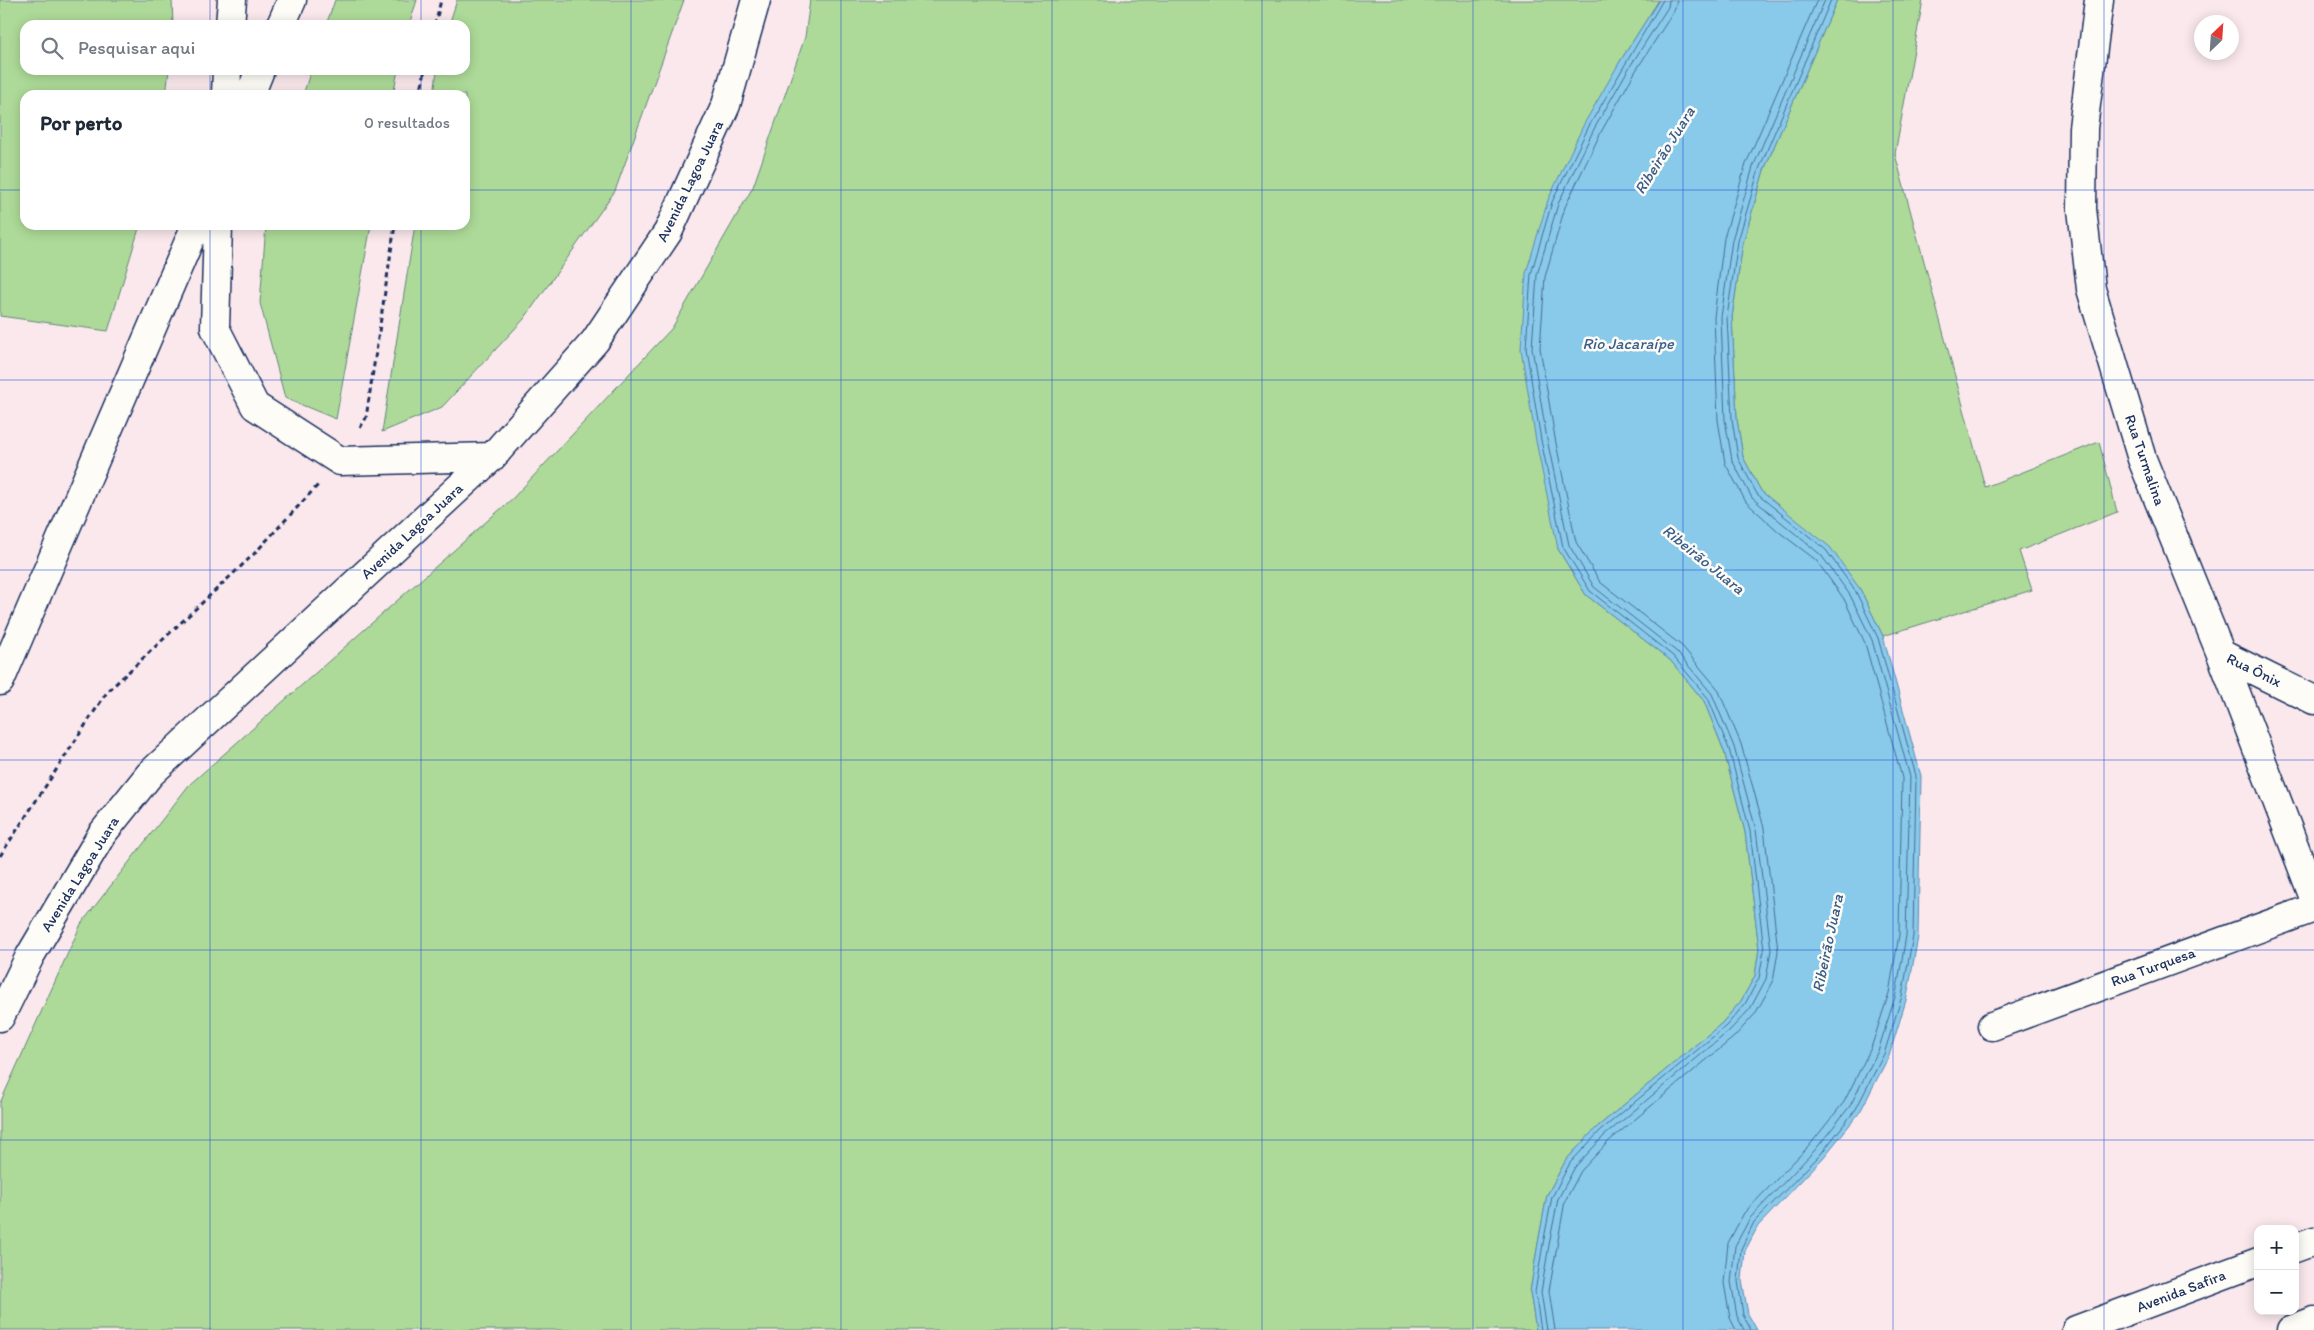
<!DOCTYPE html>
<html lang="pt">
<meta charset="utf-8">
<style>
:root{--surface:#fff;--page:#f2f2f3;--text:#1f2937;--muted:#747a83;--line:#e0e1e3}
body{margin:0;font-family:Itim,sans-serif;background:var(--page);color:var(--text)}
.controls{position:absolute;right:15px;bottom:15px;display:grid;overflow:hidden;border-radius:10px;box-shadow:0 2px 12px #0003}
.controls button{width:45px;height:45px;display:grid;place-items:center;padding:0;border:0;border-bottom:1px solid var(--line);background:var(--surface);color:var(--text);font:25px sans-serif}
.compass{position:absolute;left:2194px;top:15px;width:45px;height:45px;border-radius:50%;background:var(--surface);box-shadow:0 2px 12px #0003;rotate:25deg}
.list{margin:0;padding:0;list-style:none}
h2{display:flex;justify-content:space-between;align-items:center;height:65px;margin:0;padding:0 20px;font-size:21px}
h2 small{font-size:16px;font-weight:400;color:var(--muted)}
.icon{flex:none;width:28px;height:28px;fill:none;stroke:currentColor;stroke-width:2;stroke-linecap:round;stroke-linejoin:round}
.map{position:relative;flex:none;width:2314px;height:1330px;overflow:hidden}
.search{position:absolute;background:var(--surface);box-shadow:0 2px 12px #0003;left:20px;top:20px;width:450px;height:55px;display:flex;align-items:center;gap:12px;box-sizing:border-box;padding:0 18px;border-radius:15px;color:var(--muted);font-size:19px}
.panel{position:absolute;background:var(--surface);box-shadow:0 2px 12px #0003;left:20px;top:90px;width:450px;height:140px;border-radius:15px}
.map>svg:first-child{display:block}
</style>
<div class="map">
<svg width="2314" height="1330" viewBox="0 0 2314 1330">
<rect width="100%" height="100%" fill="#fae8ec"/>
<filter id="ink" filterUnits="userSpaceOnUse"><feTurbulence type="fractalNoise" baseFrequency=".02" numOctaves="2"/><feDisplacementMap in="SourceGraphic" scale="10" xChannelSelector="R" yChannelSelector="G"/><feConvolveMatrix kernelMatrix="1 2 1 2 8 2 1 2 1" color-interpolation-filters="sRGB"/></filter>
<g filter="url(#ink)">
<path fill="#adda98" stroke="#64847b" d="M0,0H172L173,25H25V70H169L166,95H25V225H140L108,331L0,316Z
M335,0H417L409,25H326Z
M457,0H684L615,191L524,319L442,407L382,432L415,225H465V95H434L437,70H465V25H449Z
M810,0H1659L1619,63L1558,549L1586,595L1670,660L1704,701L1724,751L1745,832L1759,949L1755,976L1741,1001L1722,1023L1596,1128L1566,1160L1547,1195L1538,1243L1530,1292L1536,1330H0V1103L81,924L189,785L513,498L672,328L753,187L805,37Z
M1837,0H1923L1895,154L1985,487L2099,442L2117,512L2019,551L2032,590L1883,636L1860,589L1791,517L1761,491L1743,457L1737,419L1732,317L1743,243L1764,170Z
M311,70H398L393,95H303Z
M266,225H371L336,419L285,398L260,303Z"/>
<path fill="#89c9ea" stroke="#5d8bb2" d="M1659,0H1837L1764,170L1743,243L1732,317L1737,419L1743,457L1761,491L1830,547L1860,589L1883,636L1921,776L1918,937L1907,997L1889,1056L1860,1112L1823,1158L1758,1226L1745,1251L1742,1280L1748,1314L1757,1330H1536L1530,1292L1538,1243L1547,1195L1566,1160L1596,1128L1722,1023L1741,1001L1755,976L1759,949L1745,832L1724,751L1704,701L1670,660L1586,595L1558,549L1536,441L1521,349L1526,273L1548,200L1584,124L1619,63Z"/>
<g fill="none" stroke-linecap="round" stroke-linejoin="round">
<path stroke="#476d96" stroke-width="1" d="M1541,1330L1535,1292L1543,1244L1552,1197L1570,1163L1600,1131L1726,1026L1745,1004L1759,978L1764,950L1750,831L1729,749L1708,698L1673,656L1590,591L1563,547L1541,440L1526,348L1531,274L1552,202L1589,126L1663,0
M1547,1330L1541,1292L1549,1245L1558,1199L1575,1167L1604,1136L1729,1031L1750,1009L1766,979L1771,950L1756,830L1734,747L1712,694L1677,652L1594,587L1569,545L1547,439L1532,348L1537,275L1558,204L1594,129L1629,68L1668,7L1669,0
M1555,1330L1549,1291L1565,1201L1581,1171L1609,1141L1734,1037L1755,1014L1773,982L1778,951L1764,828L1741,744L1718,689L1682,646L1600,582L1576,542L1555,438L1540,348L1545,277L1565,207L1601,132L1635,72L1674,11L1677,0
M1736,1330L1730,1318L1724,1283L1728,1243L1744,1213L1809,1146L1844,1102L1871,1048L1889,993L1899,935L1902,778L1865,643L1844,599L1816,560L1779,532L1746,502L1725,463L1718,420L1714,317L1724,238L1746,164L1817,0
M1744,1330L1737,1316L1731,1282L1735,1246L1750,1218L1815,1150L1850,1106L1878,1051L1896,994L1906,936L1910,777L1872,640L1850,595L1821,555L1752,498L1732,460L1725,420L1721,317L1732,240L1753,167L1825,0
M1751,1330L1743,1315L1738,1281L1741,1249L1754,1222L1820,1155L1856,1109L1884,1054L1902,996L1913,936L1916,776L1878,638L1856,592L1826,550L1757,494L1738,458L1732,419L1727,317L1738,241L1759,169L1831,0"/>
<defs>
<path id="minor" d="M2099,0L2083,128L2082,209L2091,289L2142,459L2221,654L2314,898
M2221,654L2314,700
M1992,1026L2314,908
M2295,1248L2314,1241
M2076,1330L2258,1262
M2291,1330L2314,1321"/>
<path id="secondary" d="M230,25L232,0
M281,25L292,0
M226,95L227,70
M250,95L260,70
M218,225L215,328L255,406L340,461L492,457
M0,681L196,225
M0,1017L30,956L102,834L150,774L492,457L595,341L668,232L726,105L756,0"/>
</defs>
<use href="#minor" stroke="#1b2f5e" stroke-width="31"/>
<use href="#secondary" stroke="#1b2f5e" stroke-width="31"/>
<path stroke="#1b2f5e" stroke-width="3" stroke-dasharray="5 4" stroke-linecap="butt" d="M435,25L441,0
M420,95L425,70
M360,428L366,418L395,225
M0,856L107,692L253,555L318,485"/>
<use href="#minor" stroke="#fdfcf7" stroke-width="28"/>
<use href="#secondary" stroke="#fdfcf7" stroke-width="28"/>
</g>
</g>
<path fill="none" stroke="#1d4ed8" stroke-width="1" stroke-opacity="0.55" d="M210,0V25M421,0V25M631,0V1330M841,0V1330M1052,0V1330M1262,0V1330M1473,0V1330M1683,0V1330M1893,0V1330M2104,0V1330M210,70V95M421,70V95M0,190H25M465,190H2314M210,225V1330M421,225V1330M0,380H2314M0,570H2314M0,760H2314M0,950H2314M0,1140H2314"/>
<g text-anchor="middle" stroke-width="5" stroke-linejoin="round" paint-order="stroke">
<g font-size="15" fill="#1b2f5e" stroke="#fdfcf7">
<text transform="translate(690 181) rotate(-64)" y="5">Avenida Lagoa Juara</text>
<text transform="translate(2145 460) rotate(71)" y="5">Rua Turmalina</text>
<text transform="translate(412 531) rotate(-43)" y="5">Avenida Lagoa Juara</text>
<text transform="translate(2254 670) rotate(26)" y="5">Rua Ônix</text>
<text transform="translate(80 874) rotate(-58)" y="5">Avenida Lagoa Juara</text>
<text transform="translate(2153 967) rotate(-20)" y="5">Rua Turquesa</text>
<text transform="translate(2181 1291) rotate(-21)" y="5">Avenida Safira</text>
</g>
<g font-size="16" font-style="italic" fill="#3c5d88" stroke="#fdfcf7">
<text transform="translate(1664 150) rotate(-58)" y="6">Ribeirão Juara</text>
<text x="1628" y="349">Rio Jacaraípe</text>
<text transform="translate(1704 559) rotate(39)" y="6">Ribeirão Juara</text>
<text transform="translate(1827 943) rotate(-78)" y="6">Ribeirão Juara</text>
</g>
</g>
</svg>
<div class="controls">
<button>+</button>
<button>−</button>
</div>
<svg class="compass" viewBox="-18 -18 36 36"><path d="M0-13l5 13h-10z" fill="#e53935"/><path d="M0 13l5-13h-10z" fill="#747a83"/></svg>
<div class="search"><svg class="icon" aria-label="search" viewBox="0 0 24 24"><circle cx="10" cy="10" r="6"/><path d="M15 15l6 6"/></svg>Pesquisar aqui</div>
<section class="panel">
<h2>Por perto<small>0 resultados</small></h2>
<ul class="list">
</ul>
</section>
</div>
